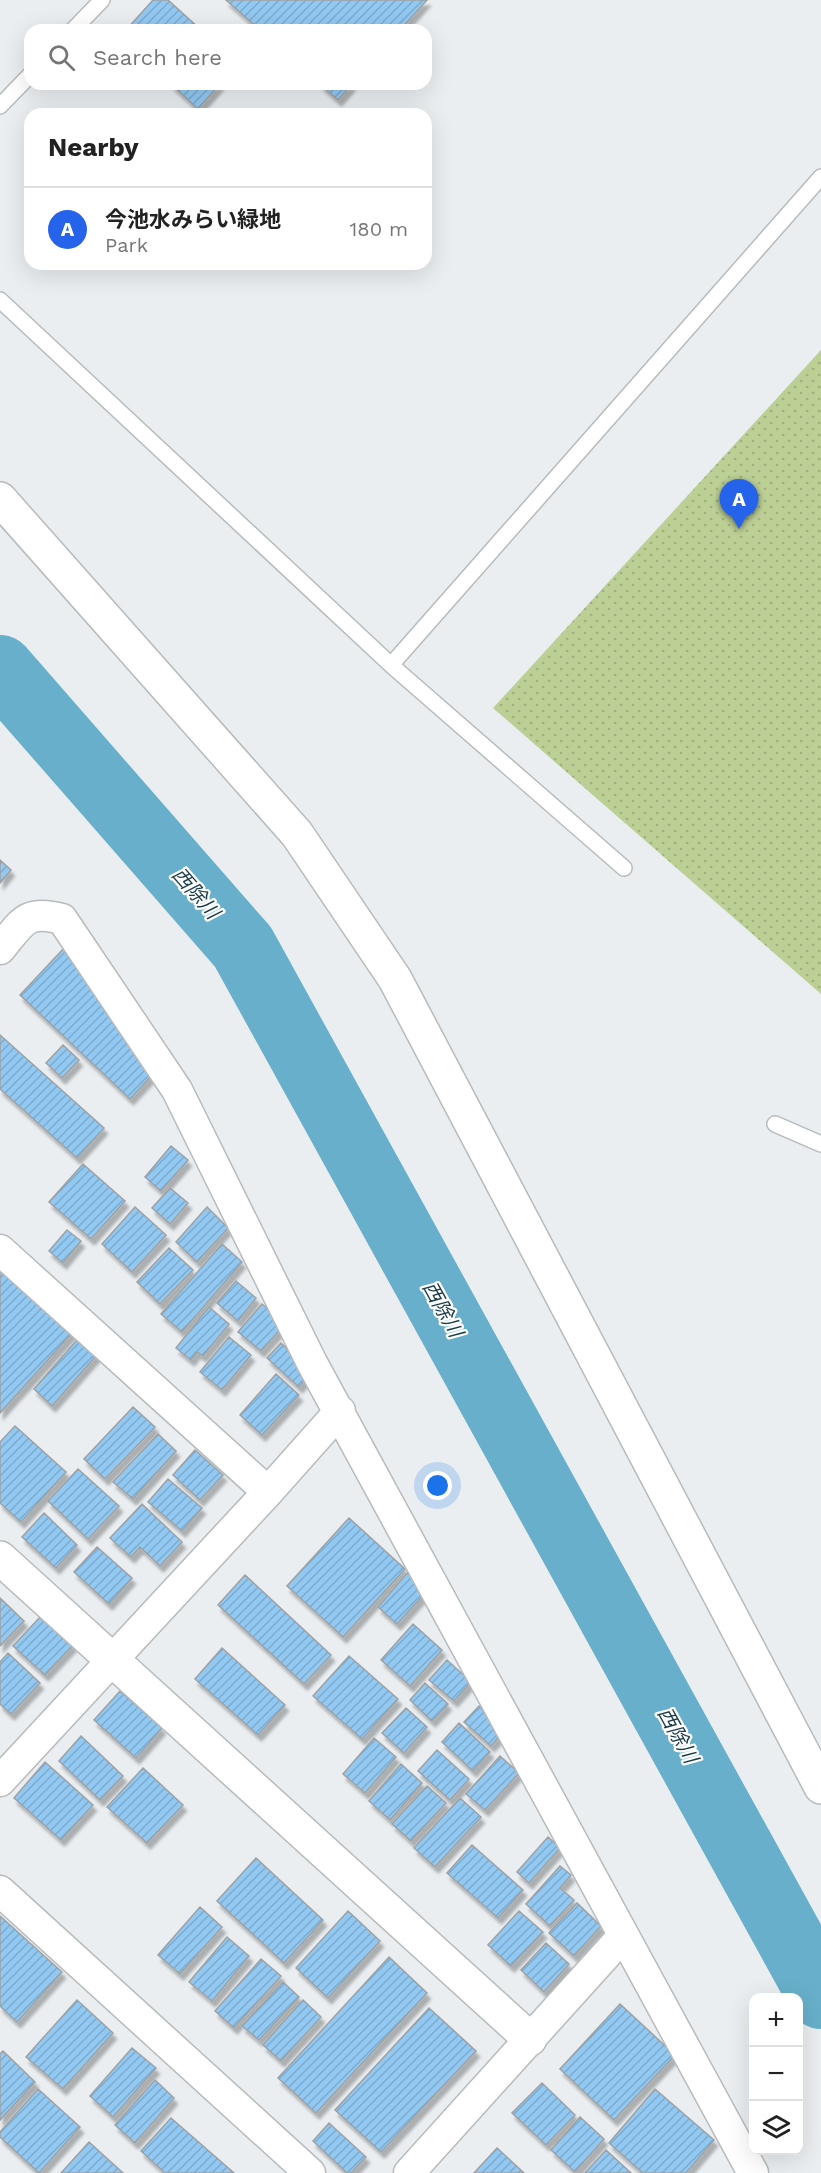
<!DOCTYPE html>
<meta charset="utf-8">
<style>
:root{--surface:#fff;--page:#f2f2f2;--text:#222;--muted:#767676;--line:#e0e0e0;--accent:#2563eb}
body{margin:0;font-family:"Work Sans","Noto Sans JP",sans-serif;background:var(--page);color:var(--text)}
.controls{position:absolute;right:18px;bottom:18px;display:grid;overflow:hidden;border-radius:12px;box-shadow:0 6px 24px #0002}
.controls button{width:54px;height:54px;display:grid;place-items:center;padding:0;border:0;border-bottom:2px solid var(--line);background:var(--surface);color:var(--text);font:30px sans-serif}
.you{position:absolute;left:438px;top:1486px;width:21px;height:21px;margin:-15px;border:4px solid #fff;border-radius:50%;background:#1a73e8;box-shadow:0 0 0 9px #1a73e833}
.badge{display:grid;place-items:center;width:39px;height:39px;border-radius:50%;background:var(--accent);color:#fff;font-size:20px;font-weight:700}
.pin{position:absolute;translate:-50% -50px;filter:drop-shadow(0 2px 3px #0008)}
.pin::after{content:'';position:absolute;top:32px;width:21px;height:18px;background:inherit;clip-path:polygon(0 0,100% 0,50% 100%)}
.list{margin:0;padding:0;list-style:none}
h2{display:flex;justify-content:space-between;align-items:center;height:78px;margin:0;padding:0 24px;font-size:26px}
h2 small{font-size:20px;font-weight:400;color:var(--muted)}
.list li{display:grid;grid-template-columns:39px 1fr auto;gap:18px;align-items:center;box-sizing:border-box;height:84px;padding:0 24px;border-top:2px solid var(--line)}
.list b{display:block;font-size:22px;white-space:nowrap}
.list p{margin:0;font-size:20px;white-space:nowrap;color:var(--muted)}
.list em{font-size:20px;font-style:normal;color:var(--muted)}
.icon{flex:none;width:33px;height:33px;fill:none;stroke:currentColor;stroke-width:2;stroke-linecap:round;stroke-linejoin:round}
.map{position:relative;flex:none;width:821px;height:2173px;overflow:hidden}
.search{position:absolute;background:var(--surface);box-shadow:0 6px 24px #0002;left:24px;top:24px;width:408px;height:66px;display:flex;align-items:center;gap:15px;box-sizing:border-box;padding:0 21px;border-radius:18px;color:var(--muted);font-size:22px}
.panel{position:absolute;background:var(--surface);box-shadow:0 6px 24px #0002;left:24px;top:108px;width:408px;height:162px;border-radius:18px}
.map>svg:first-child{display:block}
</style>
<div class="map">
<svg width="821" height="2173" viewBox="0 0 821 2173">
<defs>
<pattern id="park-dots" width="8" height="8" patternUnits="userSpaceOnUse" patternTransform="scale(1.5)"><rect width="8" height="8" fill="#bccf94"/><path d="M2 2h.1M6 6h.1" fill="none" stroke="#a0b07e" stroke-width="1.8" stroke-linecap="round"/></pattern>
<pattern id="building-hatch" width="6" height="6" patternUnits="userSpaceOnUse" patternTransform="scale(1.5)"><rect width="6" height="6" fill="#92c9f2"/><path d="M-1 1l2-2M0 6l6-6M5 7l2-2" fill="none" stroke="#7dabce"/></pattern>
<filter id="shadow"><feDropShadow dx="3.5" dy="6" stdDeviation="1.5" flood-color="#0004"/></filter>
</defs>
<rect width="100%" height="100%" fill="#eaeef0"/>
<path fill="url(#park-dots)" d="M821,350V994L493,708Z"/>
<g fill="none" stroke-linecap="round" stroke-linejoin="round">
<path stroke="#67afca" stroke-width="68" d="M0,669L243,947L821,1995"/>
</g>
<path fill="url(#building-hatch)" stroke="#9ea1a4" stroke-width="1.5" filter="url(#shadow)" d="M153,0H168L201,30H126Z
M226,0H427L400,30H260Z
M171,84H220L198,109Z
M320,84H352L338,100Z
M0,860L11,870L0,883Z
M67,945L157,1070L130,1099L20,995Z
M0,1035L104,1128L77,1158L0,1089Z
M63,1045L79,1060L62,1078L46,1063Z
M171,1146L188,1160L161,1191L145,1177Z
M83,1164L125,1201L91,1239L49,1202Z
M170,1188L188,1203L170,1224L152,1208Z
M135,1207L166,1235L132,1272L102,1244Z
M207,1207L228,1228L197,1262L176,1242Z
M67,1230L81,1241L63,1263L49,1251Z
M222,1244L242,1262L182,1332L161,1314Z
M169,1248L193,1270L160,1304L137,1282Z
M0,1266L73,1332L0,1413Z
M236,1281L256,1298L238,1321L217,1303Z
M262,1304L286,1323L261,1351L238,1332Z
M209,1307L229,1324L203,1356L197,1352L191,1360L176,1348Z
M83,1333L102,1349L52,1406L34,1389Z
M229,1337L251,1355L222,1390L200,1372Z
M281,1343L312,1372L299,1387L267,1358Z
M276,1374L299,1395L262,1435L240,1415Z
M133,1407L155,1427L105,1479L84,1459Z
M15,1426L66,1472L21,1522L0,1503V1442Z
M158,1434L176,1451L133,1499L113,1482Z
M195,1450L223,1475L200,1500L173,1475Z
M78,1469L119,1506L88,1539L48,1501Z
M168,1479L202,1508L182,1531L148,1502Z
M142,1504L182,1542L160,1566L140,1547L131,1557L110,1538Z
M44,1513L77,1545L56,1568L22,1537Z
M349,1518L405,1569L343,1637L287,1586Z
M97,1547L132,1578L109,1604L74,1572Z
M409,1571L429,1589L397,1624L378,1607Z
M245,1575L331,1655L304,1684L218,1605Z
M0,1598L24,1621L0,1646Z
M42,1615L73,1645L45,1675L13,1646Z
M413,1624L442,1650L410,1686L381,1660Z
M222,1648L285,1705L258,1735L195,1679Z
M8,1653L40,1683L11,1714L0,1704V1662Z
M349,1656L398,1699L362,1739L313,1696Z
M447,1660L471,1682L454,1701L429,1680Z
M425,1683L448,1704L432,1721L410,1700Z
M120,1691L162,1728L136,1758L94,1720Z
M479,1706L505,1730L491,1746L464,1722Z
M406,1708L427,1727L404,1753L382,1733Z
M459,1723L490,1752L473,1771L442,1742Z
M81,1736L123,1776L100,1800L59,1761Z
M374,1738L396,1757L365,1793L343,1774Z
M437,1750L469,1779L450,1800L418,1771Z
M500,1756L519,1773L485,1810L466,1794Z
M45,1762L93,1805L61,1840L14,1798Z
M401,1764L422,1783L390,1820L369,1801Z
M143,1768L183,1805L147,1843L107,1807Z
M427,1786L446,1803L411,1841L392,1824Z
M460,1798L481,1817L435,1867L414,1848Z
M548,1837L560,1848L529,1883L517,1872Z
M472,1845L523,1890L498,1918L447,1873Z
M256,1858L323,1920L284,1963L217,1901Z
M560,1866L571,1875L560,1888L574,1900L550,1926L526,1904Z
M577,1903L601,1926L574,1956L549,1933Z
M200,1907L222,1927L180,1974L158,1955Z
M348,1911L380,1941L328,1998L296,1968Z
M519,1911L543,1932L511,1966L488,1945Z
M0,1916L62,1972L17,2022L0,2006Z
M227,1937L249,1956L212,2001L189,1982Z
M546,1943L569,1964L544,1992L521,1970Z
M389,1957L427,1993L316,2113L278,2078Z
M261,1959L281,1976L234,2028L215,2011Z
M283,1982L299,1997L259,2040L242,2026Z
M77,2000L113,2033L63,2089L26,2057Z
M303,2000L321,2017L281,2061L263,2045Z
M620,2004L675,2055L614,2120L560,2069Z
M429,2008L476,2051L381,2152L335,2110Z
M132,2048L156,2068L113,2117L90,2096Z
M3,2051L35,2082L0,2120V2054Z
M155,2080L174,2098L135,2143L115,2125Z
M542,2083L575,2115L546,2145L512,2113Z
M38,2089L80,2127L39,2173L0,2137V2132Z
M655,2089L714,2140L686,2173H643L609,2143Z
M580,2117L604,2139L575,2172L551,2150Z
M171,2118L234,2173H165L141,2151Z
M329,2123L366,2157L351,2173H347L313,2141Z
M89,2142L123,2173H61Z
M497,2148L524,2173H474Z
M606,2150L631,2173H585Z"/>
<g fill="none" stroke-linecap="round" stroke-linejoin="round">
<defs>
<path id="service" d="M73,30L102,0
M0,106L30,75
M0,300L391,665L624,868
M391,665L821,177
M775,1124L821,1144"/>
<path id="minor" d="M0,949C22,923 25,909 62,919L177,1090L312,1363L753,2173
M0,1250L268,1492
M0,1781L268,1492L340,1411
M0,1891L310,2173
M409,2173L623,1936"/>
<path id="tertiary" d="M0,499L297,834L395,979L821,1787
M0,1558L530,2039"/>
</defs>
<use href="#service" stroke="#b7bbbd" stroke-width="18"/>
<use href="#minor" stroke="#b7bbbd" stroke-width="33"/>
<use href="#tertiary" stroke="#b7bbbd" stroke-width="36"/>
<use href="#service" stroke="#fff" stroke-width="15"/>
<use href="#minor" stroke="#fff" stroke-width="30"/>
<use href="#tertiary" stroke="#fff" stroke-width="33"/>
</g>
<g text-anchor="middle" stroke-width="4.5" stroke-linejoin="round" paint-order="stroke">
<g font-size="20" font-style="italic" fill="#1b3c49" stroke="#fff">
<text transform="translate(196 893) rotate(49)" y="7">西除川</text>
<text transform="translate(443 1309) rotate(61)" y="7">西除川</text>
<text transform="translate(678 1735) rotate(61)" y="7">西除川</text>
</g>
</g>
</svg>
<div class="controls">
<button>+</button>
<button>−</button>
<button><svg class="icon" aria-label="layers" viewBox="0 0 24 24"><path d="M12 4l9 5-9 5-9-5zM3 14l9 5 9-5"/></svg></button>
</div>
<div class="you"></div>
<div class="pin badge" style="left:739px;top:529px">A</div>
<div class="search"><svg class="icon" aria-label="search" viewBox="0 0 24 24"><circle cx="10" cy="10" r="6"/><path d="M15 15l6 6"/></svg>Search here</div>
<section class="panel">
<h2>Nearby<small></small></h2>
<ul class="list">
<li><span class="badge">A</span><div><b>今池水みらい緑地</b><p>Park</p></div><em>180 m</em></li>
</ul>
</section>
</div>
